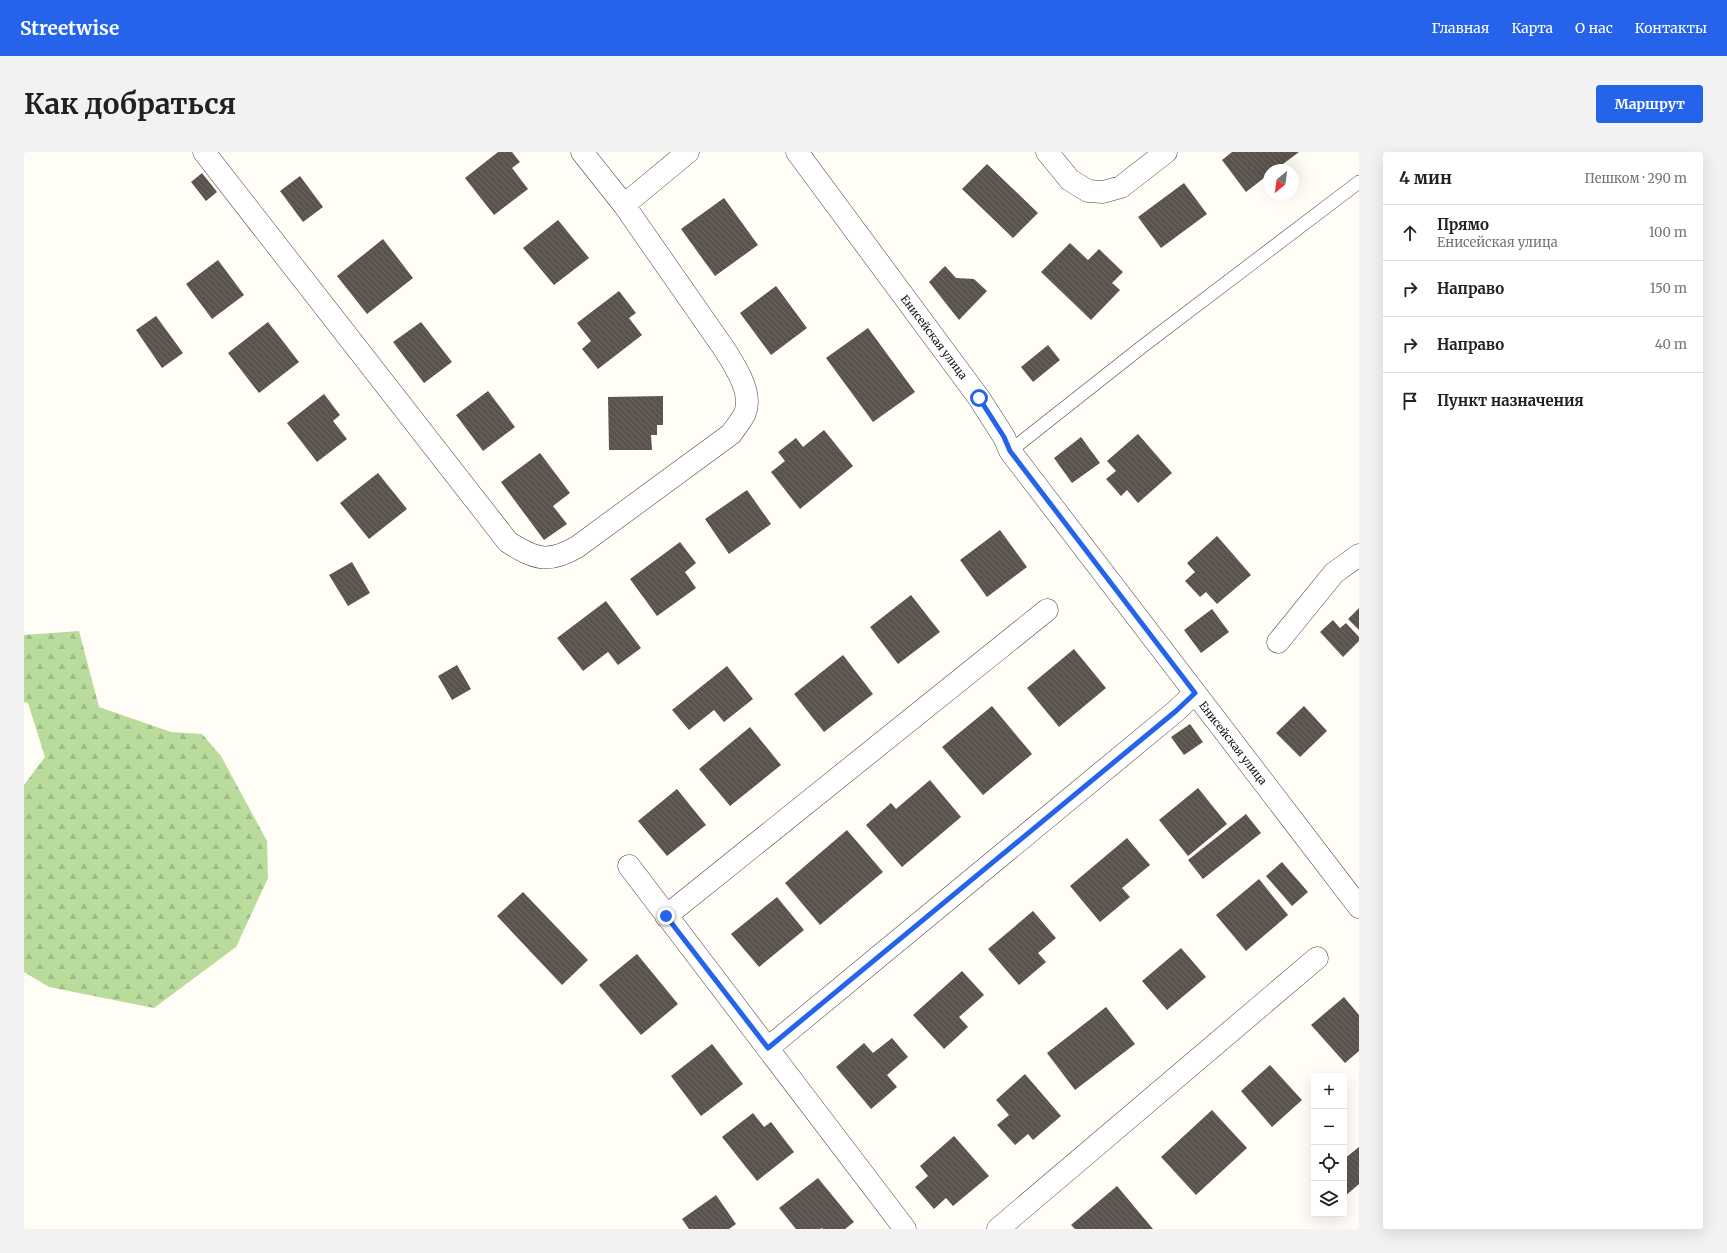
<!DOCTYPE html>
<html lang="ru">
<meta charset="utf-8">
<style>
:root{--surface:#fff;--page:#f2f2f2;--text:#202124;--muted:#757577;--line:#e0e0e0;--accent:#2563eb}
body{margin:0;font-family:Merriweather,serif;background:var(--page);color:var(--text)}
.controls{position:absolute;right:12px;bottom:12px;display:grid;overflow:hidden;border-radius:4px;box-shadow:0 4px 16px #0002}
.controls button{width:36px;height:36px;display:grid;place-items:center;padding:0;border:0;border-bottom:1px solid var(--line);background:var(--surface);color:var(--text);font:20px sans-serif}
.compass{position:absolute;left:1239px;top:12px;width:36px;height:36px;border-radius:50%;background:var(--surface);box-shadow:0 4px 16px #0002;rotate:209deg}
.stop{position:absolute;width:12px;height:12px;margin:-9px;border:3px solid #2563eb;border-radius:50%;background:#fff}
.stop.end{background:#2563eb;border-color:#fff;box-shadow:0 1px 4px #0008}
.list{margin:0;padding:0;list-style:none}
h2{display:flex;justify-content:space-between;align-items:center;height:52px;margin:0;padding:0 16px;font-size:17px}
h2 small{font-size:13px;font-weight:400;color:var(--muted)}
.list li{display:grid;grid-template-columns:26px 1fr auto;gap:12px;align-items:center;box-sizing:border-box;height:56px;padding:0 16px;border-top:1px solid var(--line)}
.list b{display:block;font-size:15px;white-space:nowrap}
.list p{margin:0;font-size:13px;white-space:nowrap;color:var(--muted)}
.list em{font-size:13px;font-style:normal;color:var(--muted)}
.icon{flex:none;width:22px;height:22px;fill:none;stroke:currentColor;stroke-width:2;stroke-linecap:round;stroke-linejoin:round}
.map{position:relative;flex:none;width:1335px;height:1077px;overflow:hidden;border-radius:4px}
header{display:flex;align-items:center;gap:24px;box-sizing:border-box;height:56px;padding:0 20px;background:var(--accent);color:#fff}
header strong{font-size:19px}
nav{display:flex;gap:22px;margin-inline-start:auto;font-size:14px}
.intro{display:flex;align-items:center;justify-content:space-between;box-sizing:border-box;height:96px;padding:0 24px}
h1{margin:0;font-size:28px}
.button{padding:10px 18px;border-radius:4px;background:var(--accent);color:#fff;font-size:14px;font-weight:700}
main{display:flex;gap:24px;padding:0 24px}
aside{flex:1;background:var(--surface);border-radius:4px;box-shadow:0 4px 16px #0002}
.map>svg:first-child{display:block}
</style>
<header>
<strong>Streetwise</strong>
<nav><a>Главная</a><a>Карта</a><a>О нас</a><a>Контакты</a></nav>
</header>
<div class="intro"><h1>Как добраться</h1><a class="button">Маршрут</a></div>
<main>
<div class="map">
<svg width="1335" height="1077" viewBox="0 0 1335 1077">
<defs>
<pattern id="forest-firs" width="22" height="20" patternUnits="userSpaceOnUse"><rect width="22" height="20" fill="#b9dc9c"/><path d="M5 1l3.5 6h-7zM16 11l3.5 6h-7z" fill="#9ebc85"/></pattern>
<pattern id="building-back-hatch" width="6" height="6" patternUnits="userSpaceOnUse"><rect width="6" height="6" fill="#5a524d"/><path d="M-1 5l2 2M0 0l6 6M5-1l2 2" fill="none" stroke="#6d6662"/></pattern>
</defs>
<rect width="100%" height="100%" fill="#fffdf5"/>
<path fill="url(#forest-firs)" d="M55,479L75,555L147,580L178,582L197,604L243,689L244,726L212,795L130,856L25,835L0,820V633L21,605L4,551L0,550V483Z"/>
<path fill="url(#building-back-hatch)" d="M474,0H488L496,10L488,16L504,37L470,63L441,26Z
M1208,0H1275L1251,18H1245V22L1222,40L1198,8Z
M963,12L1014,61L989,86L938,37Z
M178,21L193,40L182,49L167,30Z
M276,24L299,55L279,70L256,39Z
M1160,31L1183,62L1137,96L1114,65Z
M700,46L734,93L691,124L657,77Z
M534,68L565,106L530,133L499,96Z
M359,87L389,126L343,162L313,124Z
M1046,91L1064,108L1075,97L1099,120L1088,131L1096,138L1067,168L1017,120Z
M194,108L220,143L188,167L162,132Z
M921,114L932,126L950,127L963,139L935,168L905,130Z
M752,134L783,176L747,203L716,161Z
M595,139L612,161L605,166L618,183L574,217L558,197L567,189L553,171Z
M132,164L159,201L138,216L112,178Z
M244,170L275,210L235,241L204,201Z
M397,170L428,210L400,231L369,190Z
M844,176L891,240L849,270L802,206Z
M1024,193L1036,208L1009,230L997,215Z
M464,239L491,275L459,299L432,263Z
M300,242L316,263L309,269L323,287L293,310L263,271Z
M639,244V273H633V283H627L628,298H585L584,245Z
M800,278L829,314L776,357L747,320L761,309L754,300L772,286L779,295Z
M1114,282L1148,321L1114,351L1103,338L1097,344L1082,327L1092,319L1083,309Z
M1057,285L1076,311L1048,331L1030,306Z
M516,301L546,341L529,354L543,372L520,388L477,330Z
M354,321L383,357L345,387L316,351Z
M723,338L747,372L705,402L681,367Z
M976,378L1003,415L963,445L936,408Z
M1193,384L1227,423L1193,452L1182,440L1176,445L1161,429L1171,420L1163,411Z
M656,390L672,411L661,420L672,436L633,464L606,427Z
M328,410L346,441L324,454L305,423Z
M887,443L916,480L874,512L846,475Z
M582,449L617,496L594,513L584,500L559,519L533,486Z
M1335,456V478L1324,467Z
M1188,457L1205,480L1177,501L1160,478Z
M1309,468L1316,476L1322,471L1335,485V489L1319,505L1296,480Z
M1050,497L1082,536L1035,575L1003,536Z
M819,503L849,542L800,580L770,542Z
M433,513L447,537L428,548L414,524Z
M703,514L729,547L700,570L690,558L665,578L648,558Z
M968,554L1008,602L959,643L918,595Z
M1280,554L1303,579L1276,605L1252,581Z
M1166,572L1179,590L1160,603L1147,585Z
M726,575L757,613L706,654L675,617Z
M906,628L937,665L878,715L842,673L867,651L872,657Z
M1174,636L1203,672L1164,704L1135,668Z
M653,637L682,673L643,704L614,669Z
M1222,662L1237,681L1179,727L1164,708Z
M823,678L859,720L796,773L761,731Z
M1103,686L1126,713L1098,736L1106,745L1076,770L1046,734Z
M1258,710L1284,740L1268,754L1242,724Z
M1235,727L1264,763L1222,799L1192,763Z
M499,740L564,808L538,833L473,764Z
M753,745L780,778L735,815L707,782Z
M1009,759L1032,786L1014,801L1022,810L995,833L964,797Z
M1157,796L1182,825L1143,858L1118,829Z
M613,802L654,852L617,883L575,833Z
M938,819L960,843L935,865L944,875L920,897L889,863Z
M1320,845L1335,863V899L1321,911L1287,873Z
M1082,855L1111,892L1051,938L1023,901Z
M868,886L884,905L863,923L873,935L847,957L812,915L840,891L849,901Z
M688,892L719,932L677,964L647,924Z
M1246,913L1278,948L1248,975L1217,939Z
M1001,922L1037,964L1009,988L1004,982L991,993L973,973L985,963L972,948Z
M1188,958L1223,996L1172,1043L1137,1005Z
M729,961L740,975L747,970L770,1000L733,1029L698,985Z
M930,984L965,1024L929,1054L922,1046L910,1057L891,1035L904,1024L896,1014Z
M1335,995V1032L1320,1045V1007Z
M794,1026L830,1070L821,1077H799L798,1076L796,1077H772L755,1056Z
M1093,1034L1129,1077H1051L1047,1073Z
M692,1043L712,1072L705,1077H665L658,1067Z"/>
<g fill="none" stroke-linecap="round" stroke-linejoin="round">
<defs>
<path id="lane" d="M986,299L1119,194L1335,30"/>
<path id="street" d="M180,0L484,390C511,407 524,412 553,395L707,282C711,276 718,268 721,261C729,241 711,214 701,198L600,53L558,0
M773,0L955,246L980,285L986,299L1335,755
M1023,0L1046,28L1064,39L1079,40L1097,35L1142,0
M600,53L664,0
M1254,490L1310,421L1335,403
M605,714L881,1077
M642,764L1023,458
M744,896L1152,559L1171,541
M974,1077L1293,806"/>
</defs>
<use href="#lane" stroke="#444" stroke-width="14"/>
<use href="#street" stroke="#444" stroke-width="23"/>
<use href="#lane" stroke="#fff" stroke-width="13"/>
<use href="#street" stroke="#fff" stroke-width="22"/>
</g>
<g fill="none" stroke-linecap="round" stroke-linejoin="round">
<path stroke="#2563eb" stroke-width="5" d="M642,764L744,896L1152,559L1171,541L986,299L980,285L955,246"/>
</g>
<g text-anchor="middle" stroke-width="4" stroke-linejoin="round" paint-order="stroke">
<g font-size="11" fill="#111" stroke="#fff">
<text transform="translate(910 185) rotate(53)" y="4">Енисейская улица</text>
<text transform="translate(1209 591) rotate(52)" y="4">Енисейская улица</text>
</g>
</g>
</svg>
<div class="controls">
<button>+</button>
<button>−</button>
<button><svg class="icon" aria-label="locate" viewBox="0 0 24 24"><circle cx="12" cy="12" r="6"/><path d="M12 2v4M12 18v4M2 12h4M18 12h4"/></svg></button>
<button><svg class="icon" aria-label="layers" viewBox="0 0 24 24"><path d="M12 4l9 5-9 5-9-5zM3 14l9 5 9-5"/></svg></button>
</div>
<svg class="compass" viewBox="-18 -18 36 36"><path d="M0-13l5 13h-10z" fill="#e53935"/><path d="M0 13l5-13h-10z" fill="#757577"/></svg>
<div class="stop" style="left:955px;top:246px"></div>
<div class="stop end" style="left:642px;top:764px"></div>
</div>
<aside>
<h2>4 мин<small>Пешком · 290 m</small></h2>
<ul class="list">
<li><svg class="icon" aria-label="ahead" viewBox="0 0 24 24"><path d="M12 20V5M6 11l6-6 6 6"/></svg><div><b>Прямо</b><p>Енисейская улица</p></div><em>100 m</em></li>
<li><svg class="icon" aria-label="right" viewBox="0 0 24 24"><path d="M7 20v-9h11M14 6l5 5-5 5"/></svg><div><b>Направо</b></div><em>150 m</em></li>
<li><svg class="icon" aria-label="right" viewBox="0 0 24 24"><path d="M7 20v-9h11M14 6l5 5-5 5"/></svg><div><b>Направо</b></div><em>40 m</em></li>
<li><svg class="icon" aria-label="arrive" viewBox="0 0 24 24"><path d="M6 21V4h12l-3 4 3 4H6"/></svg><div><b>Пункт назначения</b></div></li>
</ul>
</aside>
</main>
